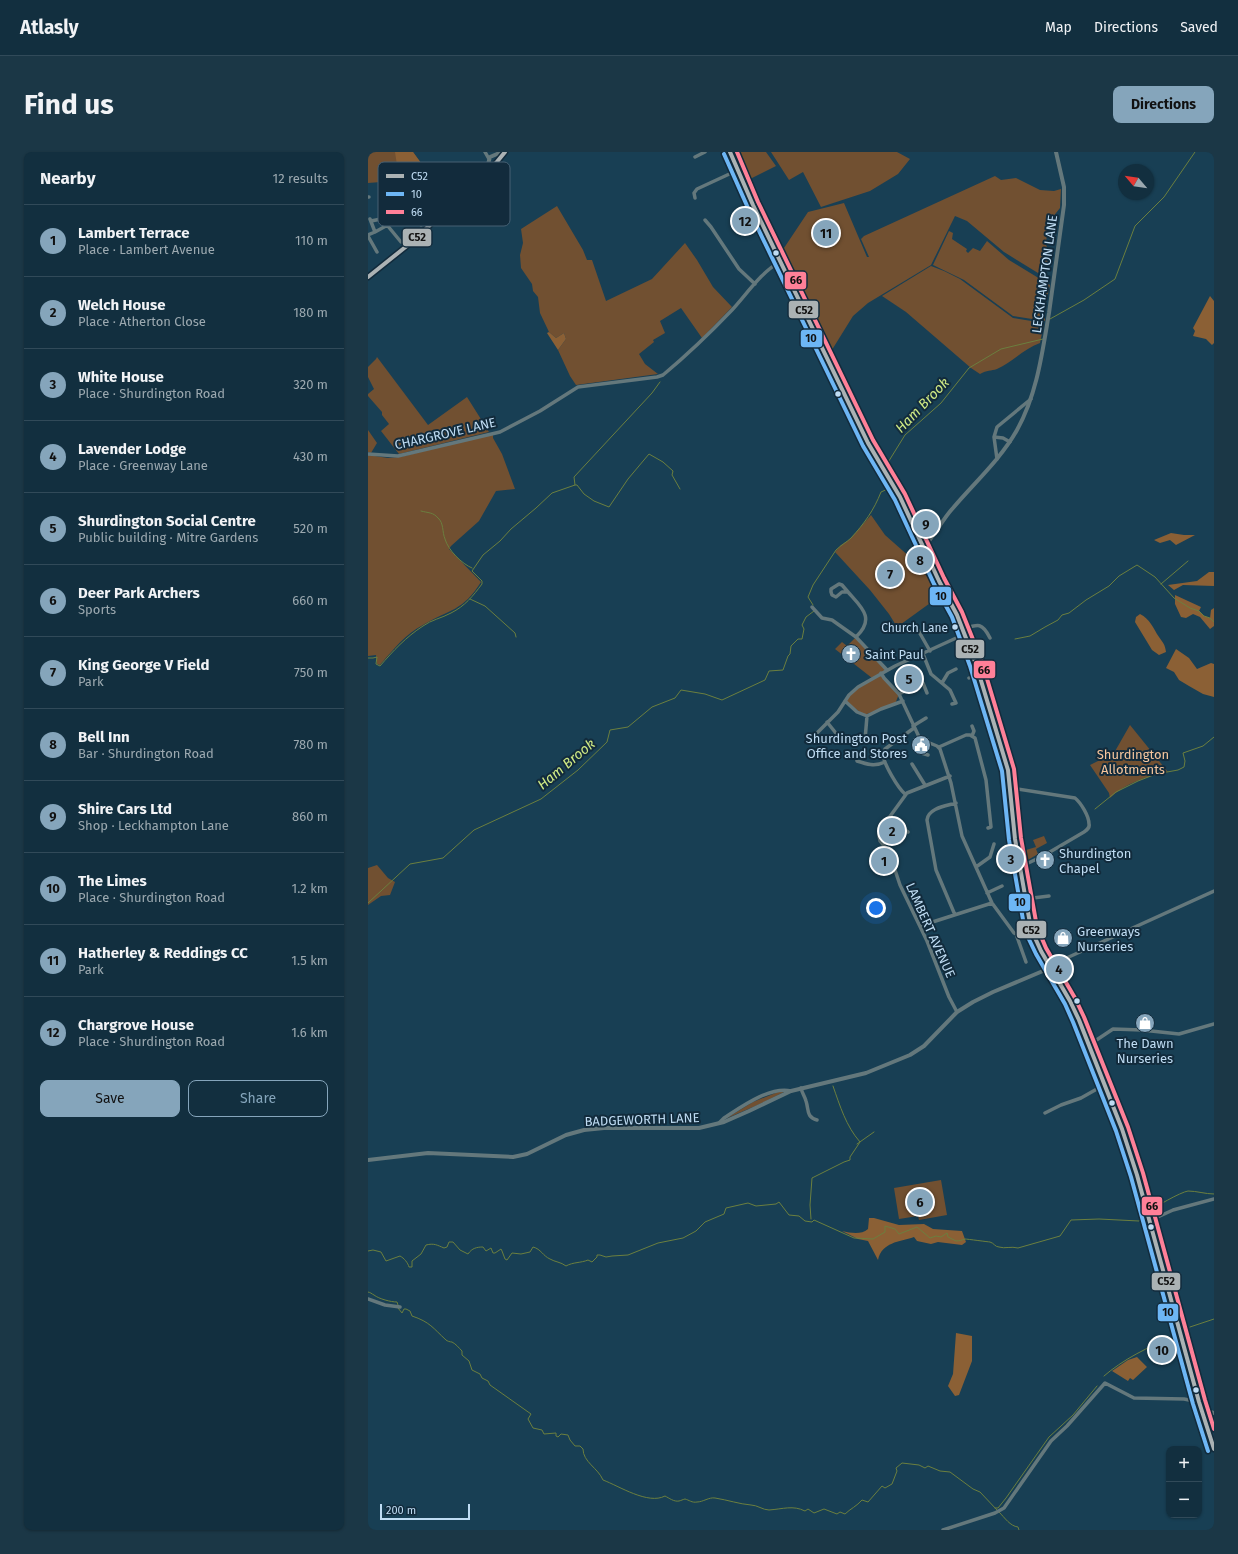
<!DOCTYPE html>
<meta charset="utf-8">
<style>
:root{--surface:#122f3f;--page:#1b3746;--text:#f1f3f6;--muted:#9ca9b0;--line:#314a59;--accent:#85a5bb}
body{margin:0;font-family:"Fira Sans",sans-serif;background:var(--page);color:var(--text)}
.controls{position:absolute;right:12px;bottom:12px;display:grid;overflow:hidden;border-radius:8px;box-shadow:0 1px 3px #0004}
.controls button{width:36px;height:36px;display:grid;place-items:center;padding:0;border:0;border-bottom:1px solid var(--line);background:var(--surface);color:var(--text);font:20px sans-serif}
.compass{position:absolute;left:750px;top:12px;width:36px;height:36px;border-radius:50%;background:var(--surface);box-shadow:0 1px 3px #0004;rotate:299deg}
.scale{position:absolute;left:12px;bottom:10px;width:90px;box-sizing:border-box;padding-left:4px;border:2px solid #bfdcf3;border-top:0;font-size:11px;line-height:14px;white-space:nowrap;color:#bfdcf3;-webkit-text-stroke:3px #122b3c;paint-order:stroke}
.you{position:absolute;left:508px;top:756px;width:14px;height:14px;margin:-10px;border:3px solid #fff;border-radius:50%;background:#1a73e8;box-shadow:0 0 0 6px #1a73e833}
.badge{display:grid;place-items:center;width:26px;height:26px;border-radius:50%;background:var(--accent);color:#111;font-size:13px;font-weight:700}
.pin{position:absolute;translate:-50% -50%;border:2px solid #fff;box-shadow:0 1px 4px #0006}
.list{margin:0;padding:0;list-style:none}
h2{display:flex;justify-content:space-between;align-items:center;height:52px;margin:0;padding:0 16px;font-size:17px}
h2 small{font-size:13px;font-weight:400;color:var(--muted)}
.list li{display:grid;grid-template-columns:26px 1fr auto;gap:12px;align-items:center;box-sizing:border-box;height:72px;padding:0 16px;border-top:1px solid var(--line)}
.list b{display:block;font-size:15px;white-space:nowrap}
.list p{margin:0;font-size:13px;white-space:nowrap;color:var(--muted)}
.list em{font-size:13px;font-style:normal;color:var(--muted)}
.actions{display:flex;gap:8px;padding:12px 16px}
.actions a{flex:1;padding:9px 0;border:1px solid var(--accent);border-radius:8px;text-align:center;font-size:14px;color:var(--accent)}
.actions .main{background:var(--accent);color:#111}
.map{position:relative;flex:none;width:846px;height:1378px;overflow:hidden;border-radius:8px}
header{display:flex;align-items:center;gap:24px;box-sizing:border-box;height:56px;padding:0 20px;background:var(--surface);border-bottom:1px solid var(--line)}
header strong{font-size:19px}
nav{display:flex;gap:22px;margin-inline-start:auto;font-size:14px}
.intro{display:flex;align-items:center;justify-content:space-between;box-sizing:border-box;height:96px;padding:0 24px}
h1{margin:0;font-size:28px}
.button{padding:10px 18px;border-radius:8px;background:var(--accent);color:#111;font-size:14px;font-weight:700}
main{display:flex;gap:24px;padding:0 24px}
aside{flex:1;background:var(--surface);border-radius:8px;box-shadow:0 1px 3px #0004}
.map>svg:first-child{display:block}
</style>
<header>
<strong>Atlasly</strong>
<nav><a>Map</a><a>Directions</a><a>Saved</a></nav>
</header>
<div class="intro"><h1>Find us</h1><a class="button">Directions</a></div>
<main>
<aside>
<h2>Nearby<small>12 results</small></h2>
<ul class="list">
<li><span class="badge">1</span><div><b>Lambert Terrace</b><p>Place · Lambert Avenue</p></div><em>110 m</em></li>
<li><span class="badge">2</span><div><b>Welch House</b><p>Place · Atherton Close</p></div><em>180 m</em></li>
<li><span class="badge">3</span><div><b>White House</b><p>Place · Shurdington Road</p></div><em>320 m</em></li>
<li><span class="badge">4</span><div><b>Lavender Lodge</b><p>Place · Greenway Lane</p></div><em>430 m</em></li>
<li><span class="badge">5</span><div><b>Shurdington Social Centre</b><p>Public building · Mitre Gardens</p></div><em>520 m</em></li>
<li><span class="badge">6</span><div><b>Deer Park Archers</b><p>Sports</p></div><em>660 m</em></li>
<li><span class="badge">7</span><div><b>King George V Field</b><p>Park</p></div><em>750 m</em></li>
<li><span class="badge">8</span><div><b>Bell Inn</b><p>Bar · Shurdington Road</p></div><em>780 m</em></li>
<li><span class="badge">9</span><div><b>Shire Cars Ltd</b><p>Shop · Leckhampton Lane</p></div><em>860 m</em></li>
<li><span class="badge">10</span><div><b>The Limes</b><p>Place · Shurdington Road</p></div><em>1.2 km</em></li>
<li><span class="badge">11</span><div><b>Hatherley &amp; Reddings CC</b><p>Park</p></div><em>1.5 km</em></li>
<li><span class="badge">12</span><div><b>Chargrove House</b><p>Place · Shurdington Road</p></div><em>1.6 km</em></li>
</ul>
<div class="actions"><a class="main">Save</a><a>Share</a></div>
</aside>
<div class="map">
<svg width="846" height="1378" viewBox="0 0 846 1378">
<rect width="100%" height="100%" fill="#183f54"/>
<path fill="#715031" d="M0,0H45L61,22H64L65,24L63,26L72,37L61,29L58,32L56,30L57,29H37L31,31L26,29L0,31Z
M366,0H398L408,14L378,29Z
M403,0H529L542,7L530,22L502,39L453,55L435,20L421,28Z
M627,24L633,28L648,26L672,38L686,39L693,37L692,56L684,66L679,80L678,93L683,102L680,109L670,121L636,100L599,69L587,64L563,113L500,151L485,164L462,201L432,140L434,139L429,141L412,102L440,60L476,51L499,105H501L493,87L496,84Z
M189,54L215,98L219,108H224L238,149L284,127L317,91L329,108L345,135L364,155L334,186L313,156L292,169L297,181L285,188L286,190L271,202L277,212L290,222L208,233L202,224L190,198L198,187L196,181L188,186L181,180L172,161L170,145L165,139L164,132L153,116L152,103L155,91L153,77Z
M581,79L585,81L584,87L599,97L598,99L600,101L605,96L612,99L619,89L641,108L682,133L677,153V169L645,164L596,128L565,113Z
M563,114L576,119L592,127L645,166L676,171L672,191C656,197 644,210 629,217C623,219 619,218 612,222L603,216L538,160L514,144Z
M9,205L60,273L99,245L121,280L31,302L13,279L21,272L14,263V260L0,244V242L6,237L0,225V215L8,207Z
M0,278L9,291L3,301L0,300Z
M125,282V286L134,302L147,337L128,339L111,369L83,394L81,397L113,430C95,459 82,457 55,473C37,482 25,498 12,513L9,512L8,503L0,504V303L20,306L32,305Z
M503,363L517,383L543,406L563,429L568,438L563,441L565,449L529,475L521,462L502,438L467,400L473,393L482,387Z
M488,485L519,518L513,521L531,542L527,552L496,563L477,549L481,543L504,526L467,497L474,490L479,494Z
M762,573L800,620C780,624 757,631 742,646L741,641L722,613L746,601Z
M676,684L679,691L668,697L670,702L658,709L656,701H659L658,698L668,695L665,688Z
M9,713L20,726L27,730L22,743L13,744L0,753V716Z
M410,940H416L392,952L357,967L385,950Z
M573,1028L579,1063L551,1068L550,1064L531,1067L526,1036Z"/>
<path fill="#8b6035" d="M27,0H45L61,22H64L65,24L63,26L72,37L61,29L58,32L56,30L57,29H37L31,31L26,29L29,13Z
M842,144L846,149V191L844,193L838,187L825,184L827,179L825,176Z
M181,180L188,186L196,181L198,187L190,198L179,181Z
M803,381L816,383H827L808,393L802,388L792,391L786,388Z
M841,420H846V434L815,433L806,438L800,433L829,429Z
M807,443L833,455L831,459L836,464L842,466L843,458L846,456V474L842,477L832,465L825,462L818,466L813,465L807,452Z
M772,462C782,467 785,476 791,485C795,491 797,492 798,500L791,503L784,498L767,470L768,465Z
M808,497L821,506L829,517L843,511L846,512V545L835,542L821,534L811,528L806,520L798,516Z
M501,1066H506L531,1073L556,1072L565,1077L594,1079L598,1090L594,1093L570,1090L563,1092L549,1089L546,1085C531,1090 514,1090 510,1108L500,1089L490,1087L474,1079C483,1081 493,1083 500,1077Z
M588,1181L604,1184V1209L591,1243L587,1244L580,1234L585,1222Z
M769,1205L779,1215L765,1228L762,1226L760,1229L744,1219L760,1208Z"/>
<g fill="none" stroke-linecap="round" stroke-linejoin="round">
<path stroke="#6b7f3f" stroke-width="1" d="M682,167L716,148L747,127L767,74L796,45L827,0
M523,327L519,312L537,283L573,251L601,216L633,197L675,187
M207,333H209L216,342L226,349L241,355L260,327L281,302L295,310L305,319L304,323L312,337
M53,359C60,361 65,360 70,366C76,371 74,380 77,387C80,398 94,412 104,416
M793,432L820,409
M102,447L117,454L147,481L148,485
M445,453L440,445L445,433L468,398C473,393 479,390 483,386C496,372 506,358 513,340L522,336V334
M647,487L662,484L677,475L690,468L694,463L701,461L718,448L741,434L751,424L769,413L787,425L806,446L822,456L831,459L836,464L842,466L846,470
M0,506H5L9,505L8,512L12,514C25,499 38,485 55,474C63,468 74,466 83,461C97,454 105,444 114,432V429L104,419L115,403L132,389L143,377L168,356L184,341L207,333L206,325L284,241L292,230
M727,657L748,640L770,629L788,622L810,618L816,615L817,609L815,601L835,594L846,585
M0,751L42,712L75,706L106,678L173,647L210,618L239,590L242,578L260,575L284,555L307,546L313,538L337,542L354,548L397,528L401,519L415,518L420,504L422,502L423,494L430,487H434L436,477L434,473L438,465L446,459
M489,992L506,980
M781,1060C786,1055 813,1040 820,1039C829,1039 837,1042 846,1042
M443,1067L442,1053L444,1026L476,1010L482,1008V1005L492,990C478,974 472,954 465,934
M0,1099L5,1098L13,1100L18,1109L32,1104C36,1106 40,1111 41,1115H44V1109L53,1102L58,1093C66,1091 69,1093 76,1096L79,1095L81,1090H85L92,1098L100,1102C104,1096 109,1095 115,1095L118,1099L123,1096L125,1101H127L133,1097L134,1099L137,1107L139,1108L144,1101L153,1102L162,1100L165,1095C173,1097 175,1104 182,1107C187,1110 193,1110 198,1114C205,1110 213,1111 220,1108L224,1110L229,1105V1103H232L238,1105L244,1104L260,1103L290,1091L315,1086L328,1079L337,1070L356,1062L358,1056L380,1051L388,1054L408,1052L411,1050L421,1063L431,1064L437,1069L444,1070L446,1068L486,1086L505,1087L517,1080V1074L527,1077L531,1082L549,1075L562,1086L568,1084L573,1085L579,1081L580,1085L588,1089C591,1089 594,1088 597,1087C599,1087 621,1090 622,1090C626,1091 627,1095 631,1095C637,1097 643,1094 650,1096L692,1084C696,1079 699,1073 703,1068L731,1067L771,1069L777,1064
M0,1140C2,1140 4,1142 6,1143C11,1147 23,1150 29,1150L30,1153
M30,1156L34,1161L36,1157H38L42,1159L44,1164C62,1170 65,1176 78,1188C79,1189 82,1190 84,1190C88,1192 91,1196 94,1199V1203L101,1209L104,1218L112,1222L114,1226L120,1229L122,1233L163,1262L160,1267L165,1276L174,1278L176,1282L188,1281V1284L190,1285L193,1282L200,1283L202,1288L207,1294H212L215,1297C215,1310 230,1316 235,1328C251,1334 280,1353 297,1344C301,1346 306,1350 311,1349C312,1349 316,1347 317,1347C321,1348 324,1351 329,1350C335,1350 341,1345 347,1346C360,1348 371,1352 383,1353C389,1353 395,1358 401,1358C415,1357 425,1353 437,1359L440,1357L446,1361L456,1357L469,1362L472,1360L477,1362C482,1357 489,1354 494,1348L500,1350L514,1334L517,1336L524,1332L529,1319L528,1316L534,1311L551,1313L557,1316L560,1314L572,1319L582,1320L605,1337L612,1340L629,1358
M822,1175L846,1167
M736,1224C753,1209 782,1193 805,1186L809,1182
M627,1356H630L638,1346L681,1285L705,1263L729,1234
M631,1360C637,1366 642,1374 650,1375L651,1378"/>
<path stroke="#64787c" stroke-width="3.5" d="M117,0L121,7
M327,5L337,0
M53,37L71,54L73,52
M22,42L29,66
M17,43L31,40
M0,45H1
M327,46L326,41L329,37L370,18
M45,59L53,73
M2,67L7,80
M337,68L343,75L371,117L387,132
M3,69L13,67L14,71
M19,73L33,90
M0,83L7,80L45,59L60,44
M0,84L9,100
M626,285L635,286L642,290
M0,302L30,304L132,280L172,259L210,235L289,225L295,223C319,203 342,181 364,158C378,143 394,119 412,110
M629,307L626,285L629,275L663,247
M480,440L474,433L471,432L463,437V440L464,443L468,445L474,440H480C493,455 508,466 488,485
M444,455L454,466L464,468L488,485L519,518
M546,471L562,499
M595,477C610,472 614,470 622,486
M555,502L563,522L582,538L588,551L584,552
M513,521L516,526L531,542L552,587L569,594L572,597L583,631L594,684L624,751L646,781L650,783L663,777
M601,526L611,522
M574,531L580,521L588,517
M531,542L555,531L559,541
M477,549L489,560L499,564L513,557L535,549
M459,570L475,590
M545,574L558,566
M448,582L470,560L481,543L490,535L527,514L597,482
M604,584L606,579L604,574
M552,587L549,597L550,600L560,603
M497,588L499,564
M571,595L598,583H602L607,586L618,628L623,675L620,676
M489,606V609C498,612 507,615 517,610
M544,612L557,633
M582,624L539,641L515,674L511,684L512,689L521,700L532,733L559,789L581,845L589,860
M643,636L707,646C713,651 721,664 721,672C722,676 719,678 716,680L675,704L652,715
M537,642C530,636 515,611 515,602L517,597L546,576
M520,666L540,680
M608,715L622,705L626,692
M619,741L634,734
M657,747L681,744
M587,763L568,718L559,668C560,656 578,654 588,651
M552,774L624,751
M648,782L658,810
M681,814L846,739
M721,893L745,877L774,878L811,882L846,872
M433,936C434,941 437,945 438,949C441,958 438,965 449,968
M677,961L693,953L713,946L736,933
M351,971L356,966C373,955 402,934 423,939
M781,1069L805,1058L846,1047
M0,1147L17,1153L32,1155
M575,1378L627,1361L636,1356L683,1289L699,1274L737,1231L766,1246L816,1247L831,1250"/>
<path stroke="#64787c" stroke-width="4" d="M117,18L128,11L137,0
M0,125C42,94 78,57 115,19L120,12L122,5L134,0
M556,395C567,383 574,368 585,356C607,330 632,308 649,278C669,242 674,202 681,161C686,125 691,89 696,53V35L688,0
M0,1008L60,1001L145,1005L159,1002L198,983L216,978L236,976H331L356,970L381,959L423,939L498,921L542,903L556,894L589,860L605,850L625,840L682,816
M834,1257L846,1261"/>
<path stroke="#5c777f" stroke-width="5" d="M362,0L385,53L486,261L500,291L532,345L571,429L589,463L608,512L625,565L640,618L647,687L663,777L673,799L702,849L711,868L754,977L769,1023L831,1250L846,1297"/>
<defs>
<path id="bus-1" d="M362,0L385,53L500,291L532,345L571,429L589,463L608,512L640,618L647,687L663,777L673,799L702,849L711,868L754,977L769,1023L831,1250L846,1297
M0,125L50,85L115,19L128,11L137,0"/>
<path id="bus-2" d="M356,2L380,56L495,294L527,348L566,432L584,465L602,514L634,619L641,688L657,779L668,802L697,852L705,870L748,979L763,1025L825,1252L840,1299"/>
<path id="bus-3" d="M369,0L390,50L505,288L537,342L576,426L594,460L614,510L646,617L653,686L669,775L678,796L707,846L716,865L760,975L775,1021L837,1248L846,1277"/>
</defs>
<use href="#bus-1" stroke="#122b3c" stroke-width="7"/>
<use href="#bus-2" stroke="#122b3c" stroke-width="7"/>
<use href="#bus-3" stroke="#122b3c" stroke-width="7"/>
<use href="#bus-1" stroke="#abb2b4" stroke-width="4"/>
<use href="#bus-2" stroke="#6db6f5" stroke-width="4"/>
<use href="#bus-3" stroke="#ff8098" stroke-width="4"/>
</g>
<defs>
<symbol id="church-disc" viewBox="-11 -11 22 22"><circle r="9.5" fill="#85a5bb" stroke="#122b3c"/><path d="M-1.2-6h2.4v3.5h3.3v2.4h-3.3V6h-2.4V-.1h-3.3v-2.4h3.3Z" fill="#fff"/></symbol>
<symbol id="civic-disc" viewBox="-11 -11 22 22"><circle r="9.5" fill="#85a5bb" stroke="#122b3c"/><path d="M-.6-6.5H3V-4.5H.6V-3L4-1V1h2V6H-6V1h2V-1L-.6-3ZM-1.2 2.5V6h2.4V2.5Z" fill="#fff"/></symbol>
<symbol id="shop-disc" viewBox="-11 -11 22 22"><circle r="9.5" fill="#85a5bb" stroke="#122b3c"/><path d="M-5-2.5h2.3a2.7 3.5 0 0 1 5.4 0H5L5.5 6h-11ZM-1.5-2.5h3a1.5 2.3 0 0 0-3 0Z" fill="#fff"/></symbol>
</defs>
<g fill-rule="evenodd">
<use href="#church-disc" x="472" y="491" width="22" height="22"/>
<use href="#civic-disc" x="542" y="582" width="22" height="22"/>
<use href="#church-disc" x="666" y="697" width="22" height="22"/>
<use href="#shop-disc" x="684" y="775" width="22" height="22"/>
<use href="#shop-disc" x="766" y="860" width="22" height="22"/>
</g>
<g fill="#bfdcf3" stroke="#122b3c" stroke-width="1.5">
<circle cx="408" cy="101" r="3.5"/>
<circle cx="470" cy="242" r="3.5"/>
<circle cx="587" cy="475" r="3.5"/>
<circle cx="709" cy="849" r="3.5"/>
<circle cx="744" cy="951" r="3.5"/>
<circle cx="783" cy="1075" r="3.5"/>
<circle cx="828" cy="1238" r="3.5"/>
</g>
<g text-anchor="middle" stroke-width="4" stroke-linejoin="round" paint-order="stroke">
<g font-size="12" fill="#bfdcf3" stroke="#122b3c" text-anchor="end">
<text x="580" y="480">Church Lane</text>
</g>
<g font-size="13" fill="#bfdcf3" stroke="#122b3c">
<text transform="translate(676 122) rotate(-82)" y="5">LECKHAMPTON LANE</text>
<text transform="translate(77 281) rotate(-13)" y="5">CHARGROVE LANE</text>
<text transform="translate(563 778) rotate(66)" y="5">LAMBERT AVENUE</text>
<text transform="translate(274 967) rotate(-2)" y="5">BADGEWORTH LANE</text>
</g>
<g font-size="13" fill="#bfdcf3" stroke="#122b3c" text-anchor="start">
<text x="497" y="507">Saint Paul</text>
<text x="539" y="591" text-anchor="end">Shurdington Post<tspan x="539" dy="15">Office and Stores</tspan></text>
<text x="691" y="706">Shurdington<tspan x="691" dy="15">Chapel</tspan></text>
<text x="709" y="784">Greenways<tspan x="709" dy="15">Nurseries</tspan></text>
<text x="777" y="896" text-anchor="middle">The Dawn<tspan x="777" dy="15">Nurseries</tspan></text>
</g>
<g font-size="13" fill="#f7c69d" stroke="#122b3c">
<text x="765" y="607">Shurdington<tspan x="765" dy="15">Allotments</tspan></text>
</g>
<g font-size="14" font-style="italic" fill="#cfe984" stroke="#122b3c">
<text transform="translate(554 253) rotate(-46)" y="5">Ham Brook</text>
<text transform="translate(198 612) rotate(-40)" y="5">Ham Brook</text>
</g>
</g>
<rect x="10" y="10" width="132" height="64" rx="6" fill="#122b3c" stroke="#466073" stroke-width="1"/>
<rect x="18" y="22" width="18" height="4" fill="#abb2b4"/>
<rect x="18" y="40" width="18" height="4" fill="#6db6f5"/>
<rect x="18" y="58" width="18" height="4" fill="#ff8098"/>
<g font-size="11" fill="#bfdcf3">
<text x="43" y="28">C52</text>
<text x="43" y="46">10</text>
<text x="43" y="64">66</text>
</g>
<g stroke="#122b3c" stroke-width="1.5">
<rect x="34" y="76" width="30" height="19" rx="4" fill="#abb2b4"/>
<rect x="416" y="119" width="23" height="19" rx="4" fill="#ff8098"/>
<rect x="420" y="148" width="31" height="19" rx="4" fill="#abb2b4"/>
<rect x="432" y="177" width="23" height="19" rx="4" fill="#6db6f5"/>
<rect x="561" y="434" width="23" height="20" rx="4" fill="#6db6f5"/>
<rect x="587" y="487" width="30" height="20" rx="4" fill="#abb2b4"/>
<rect x="605" y="508" width="23" height="19" rx="4" fill="#ff8098"/>
<rect x="640" y="741" width="23" height="19" rx="4" fill="#6db6f5"/>
<rect x="648" y="768" width="31" height="19" rx="4" fill="#abb2b4"/>
<rect x="773" y="1044" width="22" height="20" rx="4" fill="#ff8098"/>
<rect x="783" y="1120" width="30" height="19" rx="4" fill="#abb2b4"/>
<rect x="789" y="1151" width="22" height="19" rx="4" fill="#6db6f5"/>
</g>
<g font-size="11" text-anchor="middle" font-weight="bold" fill="#111">
<text x="49" y="89">C52</text>
<text x="428" y="132">66</text>
<text x="436" y="162">C52</text>
<text x="443" y="190">10</text>
<text x="573" y="448">10</text>
<text x="602" y="501">C52</text>
<text x="616" y="522">66</text>
<text x="652" y="754">10</text>
<text x="663" y="782">C52</text>
<text x="784" y="1058">66</text>
<text x="798" y="1133">C52</text>
<text x="800" y="1164">10</text>
</g>
</svg>
<div class="controls">
<button>+</button>
<button>−</button>
</div>
<svg class="compass" viewBox="-18 -18 36 36"><path d="M0-13l5 13h-10z" fill="#e53935"/><path d="M0 13l5-13h-10z" fill="#9ca9b0"/></svg>
<div class="scale">200 m</div>
<div class="you"></div>
<div class="pin badge" style="left:516px;top:709px">1</div>
<div class="pin badge" style="left:524px;top:679px">2</div>
<div class="pin badge" style="left:643px;top:707px">3</div>
<div class="pin badge" style="left:691px;top:817px">4</div>
<div class="pin badge" style="left:541px;top:527px">5</div>
<div class="pin badge" style="left:552px;top:1050px">6</div>
<div class="pin badge" style="left:522px;top:422px">7</div>
<div class="pin badge" style="left:552px;top:408px">8</div>
<div class="pin badge" style="left:558px;top:372px">9</div>
<div class="pin badge" style="left:794px;top:1198px">10</div>
<div class="pin badge" style="left:458px;top:81px">11</div>
<div class="pin badge" style="left:377px;top:69px">12</div>
</div>
</main>
